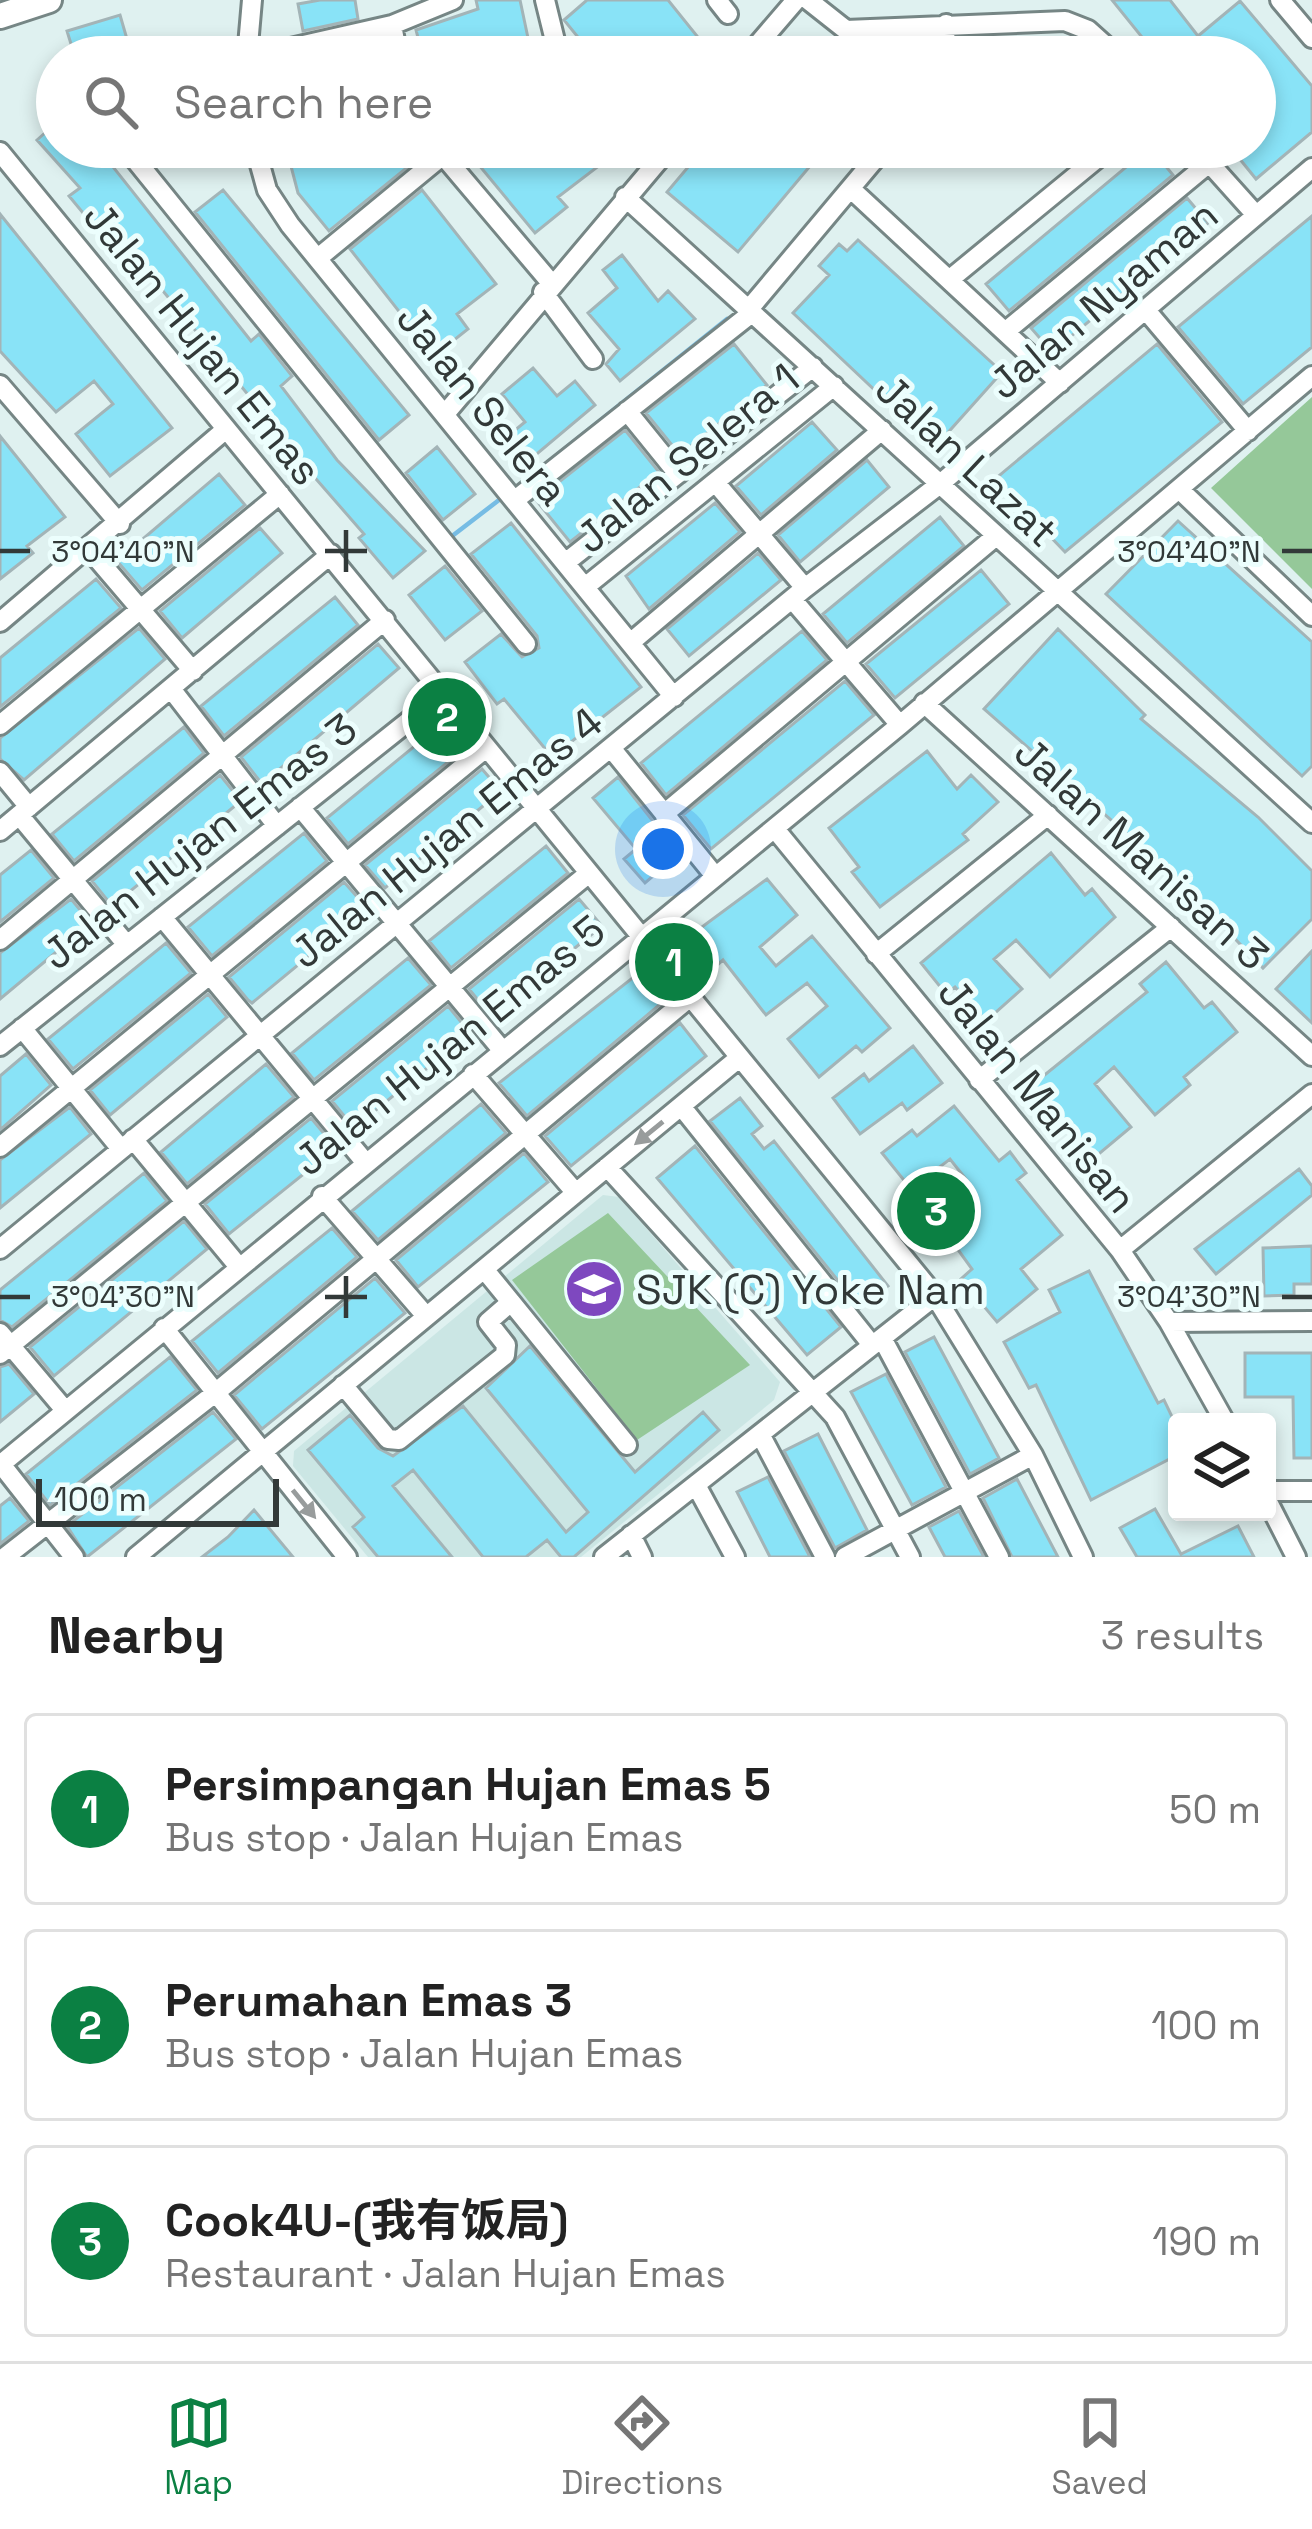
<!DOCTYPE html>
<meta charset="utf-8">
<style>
:root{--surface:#fff;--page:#f6f6f6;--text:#222;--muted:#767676;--line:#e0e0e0;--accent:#0b8043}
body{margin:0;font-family:"Space Grotesk","Noto Sans SC",sans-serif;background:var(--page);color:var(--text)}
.controls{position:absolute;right:36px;bottom:36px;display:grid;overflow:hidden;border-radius:12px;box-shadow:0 6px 18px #0003}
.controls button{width:108px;height:108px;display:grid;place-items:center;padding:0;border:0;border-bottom:3px solid var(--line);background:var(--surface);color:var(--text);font:60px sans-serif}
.scale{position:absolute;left:36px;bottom:30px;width:243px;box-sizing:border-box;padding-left:12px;border:6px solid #323938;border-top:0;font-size:33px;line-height:42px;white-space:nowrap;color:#323938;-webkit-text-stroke:9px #ecfefd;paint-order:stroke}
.you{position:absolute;left:663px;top:849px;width:42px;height:42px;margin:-30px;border:9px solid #fff;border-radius:50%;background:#1a73e8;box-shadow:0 0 0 18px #1a73e833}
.badge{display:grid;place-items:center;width:78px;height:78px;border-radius:50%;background:var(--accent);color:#fff;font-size:39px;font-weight:700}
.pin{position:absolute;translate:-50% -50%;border:6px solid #fff;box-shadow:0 3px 12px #0006}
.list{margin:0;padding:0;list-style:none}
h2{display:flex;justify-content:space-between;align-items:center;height:156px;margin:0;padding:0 48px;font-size:51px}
h2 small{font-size:39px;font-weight:400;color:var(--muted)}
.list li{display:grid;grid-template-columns:78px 1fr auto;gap:36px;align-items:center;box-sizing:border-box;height:192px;margin:0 24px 24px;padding:0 24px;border:3px solid var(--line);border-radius:12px}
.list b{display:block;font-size:45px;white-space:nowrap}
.list p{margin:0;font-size:39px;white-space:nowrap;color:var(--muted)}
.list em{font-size:39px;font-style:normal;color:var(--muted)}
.icon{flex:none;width:66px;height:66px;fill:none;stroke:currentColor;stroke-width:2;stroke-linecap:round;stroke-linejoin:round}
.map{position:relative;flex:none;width:1312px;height:1557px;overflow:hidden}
.search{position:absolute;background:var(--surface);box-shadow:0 6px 18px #0003;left:36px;right:36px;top:36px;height:132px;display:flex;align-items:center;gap:30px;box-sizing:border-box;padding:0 42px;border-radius:66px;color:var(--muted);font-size:45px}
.sheet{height:804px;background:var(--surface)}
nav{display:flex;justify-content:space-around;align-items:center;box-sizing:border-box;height:168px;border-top:3px solid var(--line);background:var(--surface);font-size:33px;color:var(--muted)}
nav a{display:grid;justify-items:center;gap:6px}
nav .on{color:var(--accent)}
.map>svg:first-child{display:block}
</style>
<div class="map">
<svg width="1312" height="1557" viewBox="0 0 1312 1557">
<rect width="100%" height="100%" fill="#dff1f0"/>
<path fill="#cbe6e4" d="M603,1195L619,1197L780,1382L774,1400L581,1557H368L293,1466L294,1451Z"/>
<path fill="#95c899" d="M1312,397V589L1211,488Z
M608,1213L750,1365L637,1440L512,1280Z"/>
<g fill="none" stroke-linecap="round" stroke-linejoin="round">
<path stroke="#76bce4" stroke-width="4.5" d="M517,487L727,319
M447,540L499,500"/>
</g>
<path fill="#89e3f7" stroke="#a3b4b7" stroke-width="3" d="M320,0H355L358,19L303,31L298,4Z
M476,0H520L532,57H423L416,30L478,9Z
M587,0H668L701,41L682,57H594L564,20Z
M1112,0H1170L1198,36L1240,1L1312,86V132L1256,179L1230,147H1255V57H1158Z
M120,15L129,46L75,57L67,31Z
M57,122V147H89L110,163L251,341L259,334L292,376L281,386L337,460L425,551L393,578L359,538L364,534L303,464L293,471L259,426L268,419L122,241L113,249L69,196L80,188L37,140Z
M286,147H393L409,166L329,231L298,193Z
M464,147H587L600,165L558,197L567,207L535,233Z
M705,147H826L738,252L667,192Z
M1150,147L1173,175L1009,311L986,284Z
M223,190L409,415L379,440L195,212Z
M422,190L496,284L457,314L468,329L434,356L350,249Z
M1187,198L1208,223L1052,352L1031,328Z
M0,214L172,428L110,476L76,434L113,404L94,381L56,412L0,351Z
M1312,216V347L1243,404L1178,327Z
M858,240L1002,372L935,447L793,313L829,275L819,266L839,244L847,251Z
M622,255L658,301L668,291L695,319L620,381L606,364L619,349L588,313L617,288L603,270Z
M734,344L767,385L680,455L646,413Z
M1157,344L1222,422L1065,552L995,479Z
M533,368L557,396L575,381L595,405L519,469L498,444L525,422L502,394Z
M812,422L837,450L761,515L736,486Z
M625,430L659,472L570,542L536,500Z
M0,436L65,517L27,546L33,553L0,579Z
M437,447L475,494L443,520L406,473Z
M867,460L889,487L800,562L778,535Z
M219,474L245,505L142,590L117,561Z
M715,503L740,532L649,609L626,576Z
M940,517L964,546L847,643L823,614Z
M1178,521L1312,642V766L1302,776L1106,594Z
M511,523L641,687L552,757L504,699L497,704L465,662L501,634L522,657L539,648L537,636L471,554Z
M260,528L282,553L182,638L160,611Z
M758,553L781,580L689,656L667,629Z
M445,566L482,611L445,640L409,595Z
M981,570L1009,604L895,698L866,664Z
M96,579L121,608L0,707V658Z
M335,597L358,625L224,736L201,706Z
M139,628L165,659L24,780L0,759V738Z
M1058,629L1145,715L1141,719L1258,817L1312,871V919L1263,968L1173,874L984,709Z
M802,631L827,660L666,795L641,763Z
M378,644L399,668L262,784L241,757Z
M845,681L874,715L711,849L683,815Z
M444,722L465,748L348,844L327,818Z
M184,727L204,753L74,861L52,834Z
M927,751L957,789L971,775L998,802L963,834L968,840L880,907L852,872L859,867L829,828Z
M482,769L501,791L385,888L365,865Z
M220,775L241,801L112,906L92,881Z
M618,777L679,854L645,883L624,859L636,849L593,798Z
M304,833L327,861L212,956L188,927Z
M546,846L568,873L451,968L429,941Z
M31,850L54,878L0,922V875Z
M1051,853L1085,895L1092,889L1115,917L1050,977L1016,940L994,959L1022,989L986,1021L955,987L946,994L921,963Z
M767,879L797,915L760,947L776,966L812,936L890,1028L862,1052L856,1046L819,1077L788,1039L827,1006L807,983L766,1015L723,960L709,972L683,941Z
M344,882L367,908L252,1003L248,1000L229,977Z
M71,899L91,923L0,999V953Z
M579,899L602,926L491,1016L469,989Z
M166,943L191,973L73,1069L48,1039Z
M1312,951V1023L1276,989Z
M408,958L431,985L314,1080L292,1053Z
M1166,962L1204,1008L1212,1002L1237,1032L1184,1077L1190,1085L1155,1115L1114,1067L1095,1084L1131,1127L1094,1158L1031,1086L1147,992L1140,984Z
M640,972L664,1001L527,1116L499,1083Z
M208,994L227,1017L110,1115L90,1090Z
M448,1006L470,1033L354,1128L332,1101Z
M680,1023L706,1056L571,1166L545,1136Z
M913,1046L942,1083L907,1110L902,1103L860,1134L833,1098L864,1074L869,1081Z
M26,1054L51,1085L0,1130V1076Z
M266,1064L294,1097L187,1184L161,1152Z
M740,1098L762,1126L752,1134L764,1149L774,1141L888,1286L860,1308L710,1121Z
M481,1104L506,1133L378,1240L352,1211Z
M954,1106L999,1161L1010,1152L1026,1173L1017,1180L1062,1235L1021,1269L1037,1289L997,1322L961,1279L972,1269L930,1211L969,1183L950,1159L911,1189L882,1153L912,1130L917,1136Z
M70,1107L91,1134L0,1208V1160Z
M311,1118L336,1148L229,1234L205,1204Z
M695,1146L841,1327L807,1355L657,1178Z
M524,1153L548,1182L418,1287L396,1260Z
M1299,1169L1312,1186V1195L1216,1274L1195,1249Z
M144,1173L167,1201L12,1327L0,1320V1290Z
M184,1221L207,1249L54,1376L30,1347Z
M332,1228L357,1257L218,1373L192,1341Z
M1312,1246V1284H1294V1295L1264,1296L1263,1248Z
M1089,1271L1158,1403L1164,1400L1177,1427V1455L1091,1500L1036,1385L1029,1388L1004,1342L1060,1312L1049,1290Z
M375,1278L405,1313L262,1429L234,1395Z
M934,1337L999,1458L970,1474L905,1352Z
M530,1346L635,1472L703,1412L719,1430L574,1557H561L547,1540L526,1557H483L413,1470L393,1486L452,1557H378L353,1527L364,1517L308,1450L350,1415L378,1448L393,1456L463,1406L566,1532L588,1512L486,1388Z
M1245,1353H1312V1458H1294L1293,1397H1245Z
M170,1357L197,1390L50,1505L26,1474Z
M9,1364L34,1394L0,1422V1367Z
M886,1374L946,1487L912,1505L851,1392Z
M213,1412L236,1439L87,1557L67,1526Z
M818,1434L867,1530L835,1548L784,1451Z
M768,1477L810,1557H770L737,1492Z
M1017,1479L1058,1557H1012L983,1498Z
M10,1498L29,1521L0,1544V1506Z
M1155,1509L1181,1554L1238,1526L1254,1557H1137L1120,1528Z
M254,1510L293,1557H202L228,1537Z
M959,1511L984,1557H945L929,1527Z"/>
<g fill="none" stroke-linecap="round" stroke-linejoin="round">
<defs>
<path id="minor" d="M545,0L559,57
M717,0L728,14
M808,0L846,30L1065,21L1088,30L1118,57
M1280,0L1312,38
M392,25L398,57
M247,57L252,0
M251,57L392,25L453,0
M747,57L796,0
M944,57L946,24
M125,147L526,644
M255,147L267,190L290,225L674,697
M436,147L551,283
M1195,147L1256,215
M0,152L935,1296L1033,1455L1083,1557
M851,189L1060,383
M625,197L1312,823
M318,258L443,155
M949,280L1111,147
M543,292L593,359
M749,309L885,147
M1145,309L1248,431
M1005,332L1209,163
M0,385L120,524
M627,411L678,474
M445,414L670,147
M715,482L805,588
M1180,490L1312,616
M515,500L753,312
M89,549L193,671
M565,563L813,367
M585,587L834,386
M792,599L900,725
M0,622L225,430
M630,643L882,430
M172,690L277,826
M924,703L1312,1056
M0,725L280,494
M611,748L715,876
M0,772L29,807
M300,807L502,1050
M664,814L996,536
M19,815L127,945
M775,829L1120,1250L1169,1322L1225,1422
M0,831L331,554
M162,917L365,1162
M0,940L385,620
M876,954L1048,815
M22,1028L121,1149
M0,1046L444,693
M473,1074L576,1193
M979,1080L1171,927
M681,1106L872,1345
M133,1139L239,1267
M0,1147L486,748
M607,1167L835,1417L910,1557
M322,1196L426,1316
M0,1249L805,588L940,484L1312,168
M1120,1250L1312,1094
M484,1269L511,1302
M1169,1322L1312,1321
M164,1328L347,1557
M0,1333L64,1409
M882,1338L999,1557
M0,1354L588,874
M343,1385L388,1439L399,1440L505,1355L506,1345L488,1322L511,1302L627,1445
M760,1434L825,1557
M1,1464L74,1557
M0,1465L900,725L1312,376
M696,1485L735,1557
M1267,1491H1312
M1267,1500L1296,1557
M631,1535L642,1557
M5,1557L214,1394L689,998
M136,1557L739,1058
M604,1557L935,1296
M845,1557L1033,1455"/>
<path id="major" d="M0,16L49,0"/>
</defs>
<use href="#minor" stroke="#768685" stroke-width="24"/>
<use href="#major" stroke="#768685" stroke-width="30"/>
<use href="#minor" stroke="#fff" stroke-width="18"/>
<use href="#major" stroke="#fff" stroke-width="24"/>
</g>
<defs><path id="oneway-solid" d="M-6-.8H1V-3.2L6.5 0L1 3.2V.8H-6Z" transform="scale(3)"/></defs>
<g fill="#989c9c">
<use href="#oneway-solid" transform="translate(649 1133) rotate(141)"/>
<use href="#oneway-solid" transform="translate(304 1504) rotate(51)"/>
</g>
<path fill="none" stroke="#323938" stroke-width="4.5" d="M346,530V572M0,551H30M325,551H367M1282,551H1312M346,1276V1318M0,1297H30M325,1297H367M1282,1297H1312"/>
<defs>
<symbol id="school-disc" viewBox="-11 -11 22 22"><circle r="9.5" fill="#7e48bf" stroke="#ecfefd"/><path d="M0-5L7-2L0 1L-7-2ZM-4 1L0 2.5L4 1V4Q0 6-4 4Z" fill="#fff"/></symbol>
</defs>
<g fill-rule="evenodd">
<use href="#school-disc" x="561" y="1256" width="66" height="66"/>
</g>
<g text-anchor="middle" stroke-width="10" stroke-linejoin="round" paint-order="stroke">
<g font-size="42" fill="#323938" stroke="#ecfefd">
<text transform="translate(1103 299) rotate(-40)" y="15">Jalan Nyaman</text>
<text transform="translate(203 343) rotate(51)" y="15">Jalan Hujan Emas</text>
<text transform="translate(483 404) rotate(51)" y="15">Jalan Selera</text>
<text transform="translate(687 458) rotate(-39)" y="15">Jalan Selera 1</text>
<text transform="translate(967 460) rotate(43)" y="15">Jalan Lazat</text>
<text transform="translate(446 837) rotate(-39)" y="15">Jalan Hujan Emas 4</text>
<text transform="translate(199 841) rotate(-38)" y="15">Jalan Hujan Emas 3</text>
<text transform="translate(1142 853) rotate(42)" y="15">Jalan Manisan 3</text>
<text transform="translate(449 1045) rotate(-39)" y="15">Jalan Hujan Emas 5</text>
<text transform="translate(1038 1095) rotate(51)" y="15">Jalan Manisan</text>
</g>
<g font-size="42" fill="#323938" stroke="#ecfefd" text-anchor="start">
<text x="636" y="1304">SJK (C) Yoke Nam</text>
</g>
</g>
<g font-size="30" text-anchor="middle" fill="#323938" stroke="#ecfefd" stroke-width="10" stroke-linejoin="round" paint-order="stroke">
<text x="123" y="562">3°04'40"N</text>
<text x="1189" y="562">3°04'40"N</text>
<text x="123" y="1307">3°04'30"N</text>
<text x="1189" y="1307">3°04'30"N</text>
</g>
</svg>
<div class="controls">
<button><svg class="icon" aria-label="layers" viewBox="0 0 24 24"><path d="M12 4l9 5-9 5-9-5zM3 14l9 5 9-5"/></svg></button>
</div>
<div class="scale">100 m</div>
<div class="you"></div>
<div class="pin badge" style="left:674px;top:962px">1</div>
<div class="pin badge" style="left:447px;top:717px">2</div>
<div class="pin badge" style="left:936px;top:1211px">3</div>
<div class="search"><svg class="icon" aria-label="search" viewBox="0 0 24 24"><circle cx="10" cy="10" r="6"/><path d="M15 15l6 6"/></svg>Search here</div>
</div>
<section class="sheet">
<h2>Nearby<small>3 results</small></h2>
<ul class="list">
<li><span class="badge">1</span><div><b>Persimpangan Hujan Emas 5</b><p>Bus stop · Jalan Hujan Emas</p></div><em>50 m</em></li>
<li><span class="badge">2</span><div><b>Perumahan Emas 3</b><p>Bus stop · Jalan Hujan Emas</p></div><em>100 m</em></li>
<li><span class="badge">3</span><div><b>Cook4U-(我有饭局)</b><p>Restaurant · Jalan Hujan Emas</p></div><em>190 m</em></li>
</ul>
</section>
<nav>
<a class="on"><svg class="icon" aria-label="map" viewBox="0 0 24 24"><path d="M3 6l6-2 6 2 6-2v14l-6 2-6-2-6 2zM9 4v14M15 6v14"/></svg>Map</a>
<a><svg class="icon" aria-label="directions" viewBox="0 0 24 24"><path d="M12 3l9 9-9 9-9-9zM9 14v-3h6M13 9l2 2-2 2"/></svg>Directions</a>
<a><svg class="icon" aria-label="saved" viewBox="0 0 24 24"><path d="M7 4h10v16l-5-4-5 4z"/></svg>Saved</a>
</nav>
